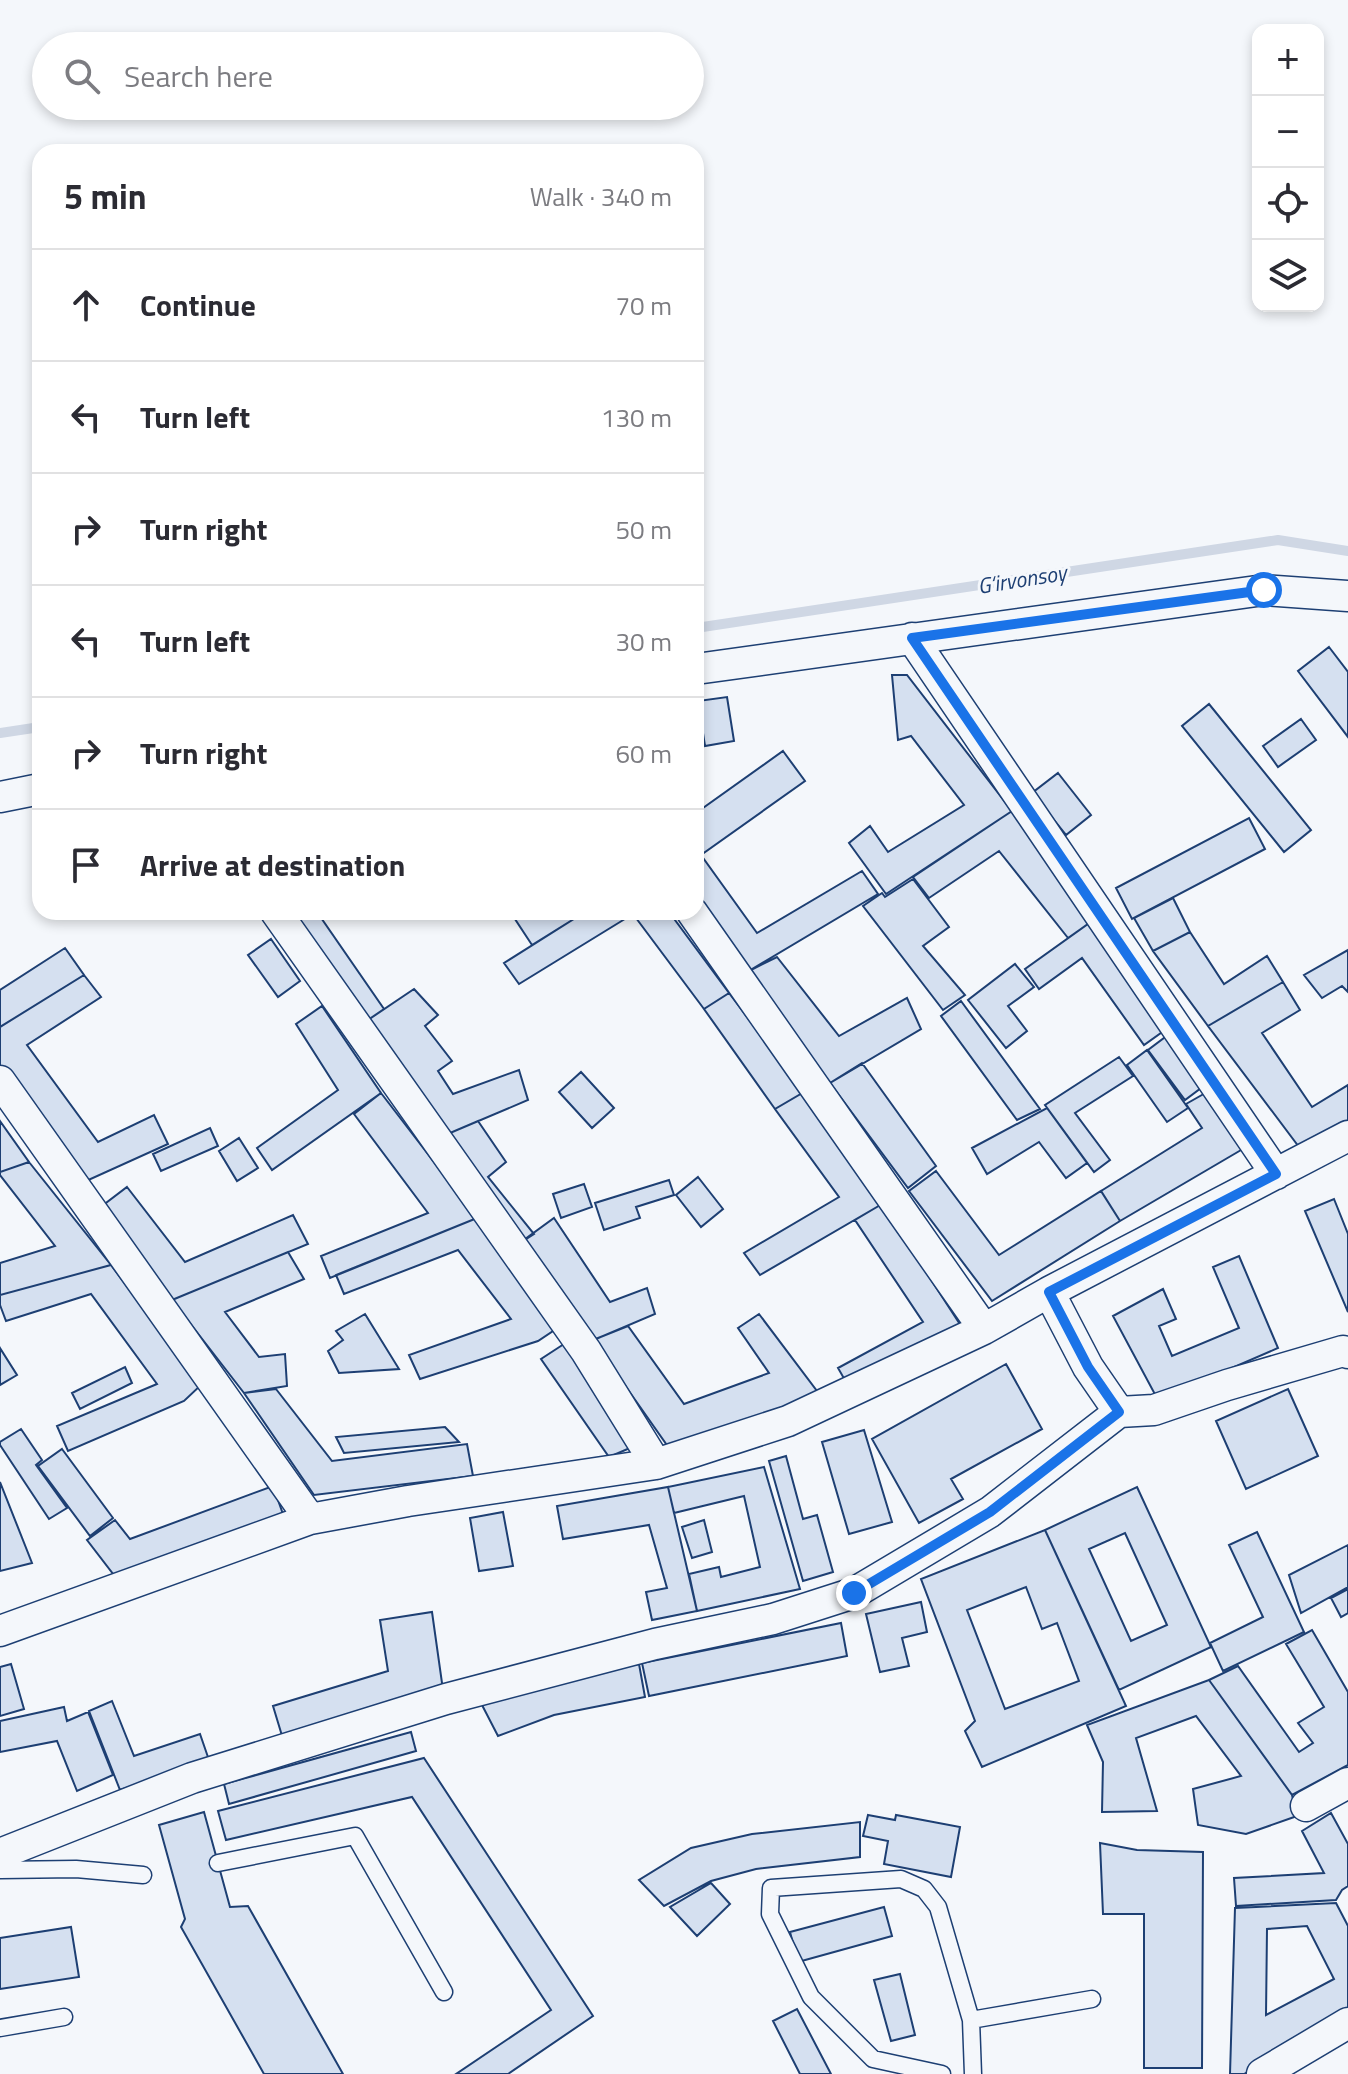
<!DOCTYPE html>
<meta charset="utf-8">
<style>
:root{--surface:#fff;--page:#f7f7f7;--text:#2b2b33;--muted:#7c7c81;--line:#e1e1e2}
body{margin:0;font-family:"Titillium Web",sans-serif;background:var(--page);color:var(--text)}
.controls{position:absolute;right:24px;top:24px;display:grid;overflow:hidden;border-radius:16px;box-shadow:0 4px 12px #0003}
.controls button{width:72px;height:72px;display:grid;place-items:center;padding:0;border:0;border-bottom:2px solid var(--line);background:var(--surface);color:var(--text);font:40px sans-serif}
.stop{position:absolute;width:24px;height:24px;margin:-18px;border:6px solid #1a73e8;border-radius:50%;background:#fff}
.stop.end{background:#1a73e8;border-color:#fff;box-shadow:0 2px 8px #0008}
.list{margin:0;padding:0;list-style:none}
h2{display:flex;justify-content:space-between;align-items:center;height:104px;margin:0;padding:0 32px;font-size:34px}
h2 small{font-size:26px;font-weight:400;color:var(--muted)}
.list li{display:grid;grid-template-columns:52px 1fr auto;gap:24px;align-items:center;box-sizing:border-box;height:112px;padding:0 32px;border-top:2px solid var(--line)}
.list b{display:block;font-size:30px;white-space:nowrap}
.list em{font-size:26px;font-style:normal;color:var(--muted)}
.icon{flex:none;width:44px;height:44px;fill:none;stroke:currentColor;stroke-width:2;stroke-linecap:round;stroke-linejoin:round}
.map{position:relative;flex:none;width:1348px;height:2074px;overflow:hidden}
.search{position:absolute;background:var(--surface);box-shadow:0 4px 12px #0003;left:32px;top:32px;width:672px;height:88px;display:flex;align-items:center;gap:20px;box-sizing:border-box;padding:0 28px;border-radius:44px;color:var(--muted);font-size:30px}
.panel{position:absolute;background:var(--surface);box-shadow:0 4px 12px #0003;left:32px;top:144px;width:672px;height:776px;border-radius:24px}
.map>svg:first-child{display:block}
</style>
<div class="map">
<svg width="1348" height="2074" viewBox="0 0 1348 2074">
<rect width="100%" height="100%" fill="#f4f7fb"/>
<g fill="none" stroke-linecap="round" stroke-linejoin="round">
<path stroke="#cfd7e4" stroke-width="10" d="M696,628L1278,540L1348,551
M0,733L40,727"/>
</g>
<path fill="#d5e0f0" stroke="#1d3f73" stroke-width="2" fill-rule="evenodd" d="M1329,647L1348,672V737L1298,671Z
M892,675H907L1012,811L886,894L849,843L870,826L888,852L964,805L911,736L898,740Z
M727,697L734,741L705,746L698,701Z
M1209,704L1311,830L1284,852L1182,726Z
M1301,719L1316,740L1278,767L1263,746Z
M783,751L805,781L701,855L757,933L862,871L878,894L747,972L696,901V813Z
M1058,773L1091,815L1066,835L1032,793Z
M1012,811L1095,919L1068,938L999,851L929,898L913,877Z
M1249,818L1265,849L1132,919L1116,888Z
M913,879L949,927L923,946L965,995L943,1010L863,906L882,893L885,897Z
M1173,898L1190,932L1153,951L1134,918Z
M288,912H317L384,1009L365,1022Z
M520,912H585L532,945L513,916Z
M585,912H669L729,993L704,1009L633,914L519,984L504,963Z
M1095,919L1172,1025L1144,1045L1082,958L1039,989L1025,969Z
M1190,932L1224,984L1267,956L1283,982L1208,1026L1153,951Z
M271,939L300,981L278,997L248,955Z
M65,948L84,975L0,1027V990Z
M1348,950V992L1342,986L1322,998L1304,975Z
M777,957L839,1036L907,998L921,1029L830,1083L747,972Z
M1015,964L1034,987L1008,1006L1027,1031L1006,1048L968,1000Z
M84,975L101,997L27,1045L98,1142L154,1115L168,1144L84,1182L0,1070V1027Z
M1283,982L1300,1010L1262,1033L1312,1107L1348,1085V1125L1302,1151L1208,1026Z
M414,989L438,1015L425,1026L452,1061L438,1071L453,1094L519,1070L528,1100L443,1136L365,1022Z
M729,993L804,1092L775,1109L704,1009Z
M961,1001L1040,1109L1017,1120L941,1016Z
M322,1006L381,1093L272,1170L257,1148L338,1090L296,1024Z
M1172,1032L1209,1082L1185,1100L1148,1050Z
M1147,1050L1188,1108L1167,1122L1127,1065Z
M1119,1057L1133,1076L1075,1113L1110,1160L1094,1172L1045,1105Z
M862,1063L936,1166L908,1188L830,1083Z
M581,1072L614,1108L592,1128L559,1092Z
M1216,1087L1253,1143L1120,1221L1101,1191L1202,1128L1186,1104Z
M804,1092L882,1204L760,1275L744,1253L839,1197L775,1109Z
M381,1093L477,1218L330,1278L321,1256L428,1213L354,1114Z
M1047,1108L1087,1163L1066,1178L1039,1142L987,1174L972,1148Z
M0,1121L29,1162L0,1172Z
M478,1121L506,1162L488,1177L534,1234L517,1245L443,1136Z
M210,1128L218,1146L161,1171L153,1154Z
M239,1138L258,1168L237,1181L219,1151Z
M29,1162L111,1265L0,1295V1263L55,1246L0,1175V1172Z
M936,1171L999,1255L1101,1191L1120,1221L992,1301L909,1191Z
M698,1177L723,1209L701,1227L676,1195Z
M669,1180L674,1195L636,1207L640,1218L604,1230L595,1203Z
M584,1184L592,1207L561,1218L553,1194Z
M127,1187L185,1262L293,1215L308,1244L172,1300L102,1206Z
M1334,1199L1348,1234V1312L1305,1211Z
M882,1204L963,1329L850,1389L838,1368L923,1322L855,1220Z
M477,1218L559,1327L538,1341L420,1379L409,1355L511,1319L458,1250L344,1294L336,1275Z
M554,1218L610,1302L647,1288L655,1314L589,1342L517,1245Z
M288,1252L304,1279L225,1312L259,1357L285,1354L287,1386L244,1393L172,1300Z
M1239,1256L1278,1348L1158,1400L1113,1316L1163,1289L1176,1319L1159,1326L1172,1356L1239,1328L1213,1267Z
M111,1265L201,1385L184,1401L68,1451L57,1426L157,1384L91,1294L6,1321L0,1305V1295Z
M365,1314L399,1369L339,1373L328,1351L343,1340L336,1331Z
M759,1314L820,1395L669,1448L593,1340L628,1326L684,1404L769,1373L738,1328Z
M567,1342L637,1445L609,1457L541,1359Z
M0,1348L17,1375L0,1385Z
M1006,1364L1042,1429L951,1479L963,1499L919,1523L872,1439Z
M125,1367L132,1383L80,1409L72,1393Z
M276,1389L332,1461L467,1444L473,1476L314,1495L244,1393Z
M1288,1389L1318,1456L1246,1489L1216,1421Z
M445,1427L459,1442L344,1453L336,1437Z
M21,1429L42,1460L36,1465L67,1508L49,1519L0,1445V1442Z
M864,1430L892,1522L849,1534L822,1442Z
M62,1449L113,1518L90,1536L38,1466Z
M786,1456L803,1519L817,1515L833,1572L803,1581L769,1461Z
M764,1467L800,1589L697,1611L689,1574L719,1567L721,1577L760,1567L744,1496L674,1513L668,1487Z
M0,1482L32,1563L0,1571Z
M273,1486L284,1517L117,1579L87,1540L115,1520L130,1539Z
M668,1487L697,1611L652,1620L646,1592L667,1588L649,1525L563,1539L557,1506Z
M1137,1487L1211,1647L1119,1690L1045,1530ZM1125,1533L1167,1625L1131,1641L1089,1549Z
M503,1512L513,1566L479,1571L470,1518Z
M704,1520L712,1552L692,1558L682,1527Z
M1045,1530L1126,1706L982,1767L965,1731L975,1721L921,1579ZM1026,1587L1042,1629L1057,1623L1079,1681L1005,1709L967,1610Z
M1257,1532L1304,1632L1223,1671L1210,1643L1263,1617L1229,1545Z
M1348,1545V1587L1301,1613L1289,1575Z
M1348,1589V1613L1341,1617L1331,1598Z
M921,1602L927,1632L902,1638L909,1666L880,1672L866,1614Z
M432,1612L443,1690L283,1739L273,1706L388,1671L380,1620Z
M841,1623L847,1656L649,1696L642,1663Z
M1312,1630L1348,1692V1765L1292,1795L1209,1680L1238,1666L1299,1752L1313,1743L1298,1723L1324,1707L1286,1644Z
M11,1664L24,1709L0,1716V1667Z
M639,1664L645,1697L554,1715L498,1736L482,1705L544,1681Z
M1209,1680L1292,1795L1297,1816L1246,1834L1198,1825L1193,1789L1241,1776L1196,1716L1136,1738L1157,1811L1102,1812L1103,1762L1087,1725Z
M112,1701L134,1756L200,1734L209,1760L120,1790L89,1711Z
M64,1707L67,1721L88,1712L113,1775L77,1791L57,1741L0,1752V1721Z
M411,1732L416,1751L229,1804L224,1784Z
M424,1758L593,2016L508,2074H456L551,2010L412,1797L226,1840L218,1811Z
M204,1812L230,1907L248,1906L343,2074H264L181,1927L185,1919L159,1825Z
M1331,1813L1348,1844V1886L1342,1890L1336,1900L1236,1906L1234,1878L1324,1873L1302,1831Z
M868,1815L895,1820L896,1815L960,1827L951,1877L884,1864L888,1841L863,1836Z
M860,1822V1857L756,1869L711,1881L664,1906L639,1880L691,1848L752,1834Z
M1100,1843L1137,1850L1203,1852L1202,2068H1144V1914H1103Z
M711,1883L730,1904L697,1936L670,1907Z
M1336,1903L1348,1926V2015L1244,2074H1230L1235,1908ZM1307,1926L1334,1979L1266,2015L1267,1929Z
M884,1907L892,1936L798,1962L790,1932Z
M71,1927L79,1977L0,1989V1938Z
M900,1974L915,2035L891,2041L874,1980Z
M797,2009L831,2074H800L773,2021Z"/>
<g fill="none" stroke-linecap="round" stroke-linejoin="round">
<defs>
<path id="lane" d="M218,1863L355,1836L444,1992
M0,1870L76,1869L143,1875
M971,2020L1092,1999
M0,2028L64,2017
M942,2074L873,2059L811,1997L770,1914L771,1888L901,1879L924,1889L938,1907L971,2020L973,2074"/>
<path id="street" d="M912,638L1276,1174
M696,669L1264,590L1348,596
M0,797L40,789
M276,912L586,1351L656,1464
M692,912L984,1329
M0,1081L310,1519
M1049,1292L1088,1367L1119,1412L1154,1410L1227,1385L1343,1351L1348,1353
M0,1631L310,1519L408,1501L656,1464L788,1421L984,1329L1049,1292L1348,1136
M1306,1806L1348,1783
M0,1854L192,1778L446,1699L655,1644L773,1619L854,1593L990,1512L1119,1412
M1262,2074L1348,2023"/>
</defs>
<use href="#lane" stroke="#1d3f73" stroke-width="19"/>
<use href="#street" stroke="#1d3f73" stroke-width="33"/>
<use href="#lane" stroke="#f4f7fb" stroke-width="16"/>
<use href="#street" stroke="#f4f7fb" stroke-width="30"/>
</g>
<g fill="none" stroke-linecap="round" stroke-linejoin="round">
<path stroke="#1a73e8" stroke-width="10" d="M854,1593L990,1512L1119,1412L1088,1367L1049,1292L1276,1174L912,638L1264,590"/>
</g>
<g text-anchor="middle" stroke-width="6" stroke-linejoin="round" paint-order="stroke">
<g font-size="22" font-style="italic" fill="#1d3f73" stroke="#f4f7fb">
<text transform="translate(1022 579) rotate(-9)" y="8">G‘irvonsoy</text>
</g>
</g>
</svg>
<div class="controls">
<button>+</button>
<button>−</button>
<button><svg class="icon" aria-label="locate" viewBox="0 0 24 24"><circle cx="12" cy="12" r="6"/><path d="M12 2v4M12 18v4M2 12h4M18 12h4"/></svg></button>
<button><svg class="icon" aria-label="layers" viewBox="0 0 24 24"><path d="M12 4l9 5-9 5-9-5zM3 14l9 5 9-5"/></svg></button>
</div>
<div class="stop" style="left:1264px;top:590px"></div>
<div class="stop end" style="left:854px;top:1593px"></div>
<div class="search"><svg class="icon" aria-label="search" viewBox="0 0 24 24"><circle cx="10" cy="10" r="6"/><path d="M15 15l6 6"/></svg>Search here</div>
<section class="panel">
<h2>5 min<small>Walk · 340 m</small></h2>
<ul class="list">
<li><svg class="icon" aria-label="ahead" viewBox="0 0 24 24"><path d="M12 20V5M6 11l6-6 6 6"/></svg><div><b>Continue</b></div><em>70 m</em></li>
<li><svg class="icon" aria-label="left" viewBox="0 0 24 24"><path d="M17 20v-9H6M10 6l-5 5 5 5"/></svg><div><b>Turn left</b></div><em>130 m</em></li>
<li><svg class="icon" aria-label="right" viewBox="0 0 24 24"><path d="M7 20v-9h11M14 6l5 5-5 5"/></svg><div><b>Turn right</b></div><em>50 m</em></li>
<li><svg class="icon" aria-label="left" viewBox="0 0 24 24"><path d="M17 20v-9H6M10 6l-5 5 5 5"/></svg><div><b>Turn left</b></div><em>30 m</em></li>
<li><svg class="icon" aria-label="right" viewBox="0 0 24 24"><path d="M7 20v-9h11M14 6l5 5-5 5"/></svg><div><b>Turn right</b></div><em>60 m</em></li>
<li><svg class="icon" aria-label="arrive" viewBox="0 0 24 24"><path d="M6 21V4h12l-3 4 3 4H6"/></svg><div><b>Arrive at destination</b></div></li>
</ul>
</section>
</div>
